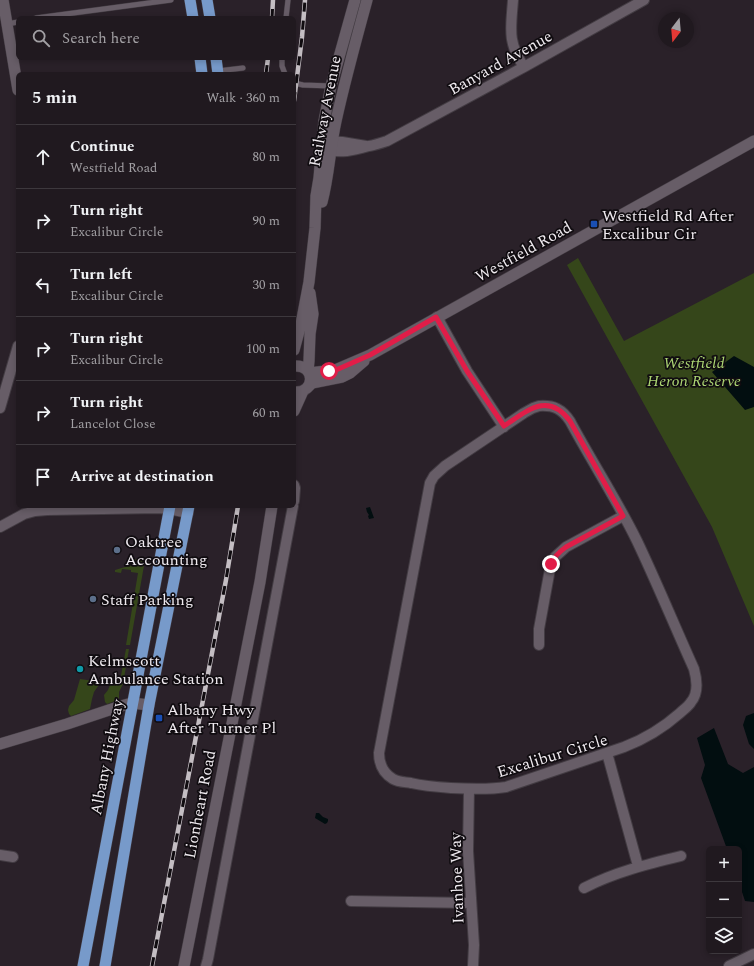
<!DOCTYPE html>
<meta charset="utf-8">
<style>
:root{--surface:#20191f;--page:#2d262c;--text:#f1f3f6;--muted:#a2a0a4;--line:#3d383d}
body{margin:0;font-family:Spectral,serif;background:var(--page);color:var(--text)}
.controls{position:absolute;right:12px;bottom:12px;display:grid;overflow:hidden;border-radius:6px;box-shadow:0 2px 6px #0003}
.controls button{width:36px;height:36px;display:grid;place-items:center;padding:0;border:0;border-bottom:1px solid var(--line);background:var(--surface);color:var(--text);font:20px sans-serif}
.compass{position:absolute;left:658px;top:12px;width:36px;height:36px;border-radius:50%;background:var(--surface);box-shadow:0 2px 6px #0003;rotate:196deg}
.stop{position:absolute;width:12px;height:12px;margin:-9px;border:3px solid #e11d48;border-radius:50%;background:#fff}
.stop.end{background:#e11d48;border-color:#fff;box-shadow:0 1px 4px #0008}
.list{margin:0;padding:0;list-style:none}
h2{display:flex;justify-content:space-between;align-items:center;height:52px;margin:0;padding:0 16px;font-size:17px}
h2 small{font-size:13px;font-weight:400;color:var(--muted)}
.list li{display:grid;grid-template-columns:26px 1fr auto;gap:12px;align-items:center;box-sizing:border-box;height:64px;padding:0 16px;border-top:1px solid var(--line)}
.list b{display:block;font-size:15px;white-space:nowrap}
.list p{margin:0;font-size:13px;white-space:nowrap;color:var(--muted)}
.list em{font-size:13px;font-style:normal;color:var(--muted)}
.icon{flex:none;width:22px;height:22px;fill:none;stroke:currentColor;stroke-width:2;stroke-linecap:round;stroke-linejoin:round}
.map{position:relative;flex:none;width:754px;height:966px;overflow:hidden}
.search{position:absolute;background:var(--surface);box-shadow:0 2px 6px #0003;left:16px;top:16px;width:280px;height:44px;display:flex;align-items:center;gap:10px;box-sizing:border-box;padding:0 14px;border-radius:6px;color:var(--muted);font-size:15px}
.panel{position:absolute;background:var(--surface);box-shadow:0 2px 6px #0003;left:16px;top:72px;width:280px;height:436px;border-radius:6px}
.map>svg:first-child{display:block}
</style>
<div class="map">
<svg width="754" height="966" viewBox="0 0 754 966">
<rect width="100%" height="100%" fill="#2a2129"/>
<path fill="#35461a" d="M578,258L624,341L754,273V626L712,527L567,265Z
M134,559L145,560L130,645H126L138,573L131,572V570L122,569L121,573L115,572V570L132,565Z
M126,649H129L123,684L119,692V698L115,701L107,704L105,702L104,695L108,690L110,685H115L116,680L120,681Z
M80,679L101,682L94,692L92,699L90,709L71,716L69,714L68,710L69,706L74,700Z"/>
<path fill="#020e10" d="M734,356L754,367V407L745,410L712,372Z
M370,507L374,518L369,519L368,516L369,515L367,512L366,508Z
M754,713V749L749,744L743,725L746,716Z
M714,728L728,764L743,773L754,767V902L745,901L739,883V849H727L701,778L705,765L697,738Z
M316,813H319L323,817L328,819V821L327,823L325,824L315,818Z"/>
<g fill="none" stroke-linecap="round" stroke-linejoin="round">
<defs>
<path id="service" d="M36,18L171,0
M286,18L288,0
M7,24L18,22
M282,58V66L285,74
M218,71L243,68
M294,83L303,85L331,86"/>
<path id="minor" d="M513,0C511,28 507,42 524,67
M325,141L342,142L366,146
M324,150C343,153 351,151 369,146C375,145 381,143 387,141L524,67L644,0
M437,317L467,371L504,427
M539,406C554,405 562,409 570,421C592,462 617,500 637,541C657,583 675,627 694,669C697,680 699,693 691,702C689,706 683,710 680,713C663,728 645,739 624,747L506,787C488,790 469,789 451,788C437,787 424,786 411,783C405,782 398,782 393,779C383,773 379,764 379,753L430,483L434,476L445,466L524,413L533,408Z
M0,408L18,346
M294,485L295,488L294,501
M0,527L24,514L35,511L47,510L158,508L169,509L188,513
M539,645V629L550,569L555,557L566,547L623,516
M607,753L638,866
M469,789L468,851L474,945L473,966
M0,855L13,857
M584,888C615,872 648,864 681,856
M351,901L471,903
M206,966L208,959L293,506
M729,966L754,954"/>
<path id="tertiary" d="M3,0L18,90
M0,744L67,724L121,706L132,703L149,705"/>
<path id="secondary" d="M322,202C329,176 330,148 336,121C345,80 356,40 367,0
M294,350L301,324L309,282L315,228L316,196L319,178L324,121L331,86L355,0
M294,366C316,364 316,394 294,392
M308,371L309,361L310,334L313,314L310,293
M309,373L335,370L370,355L754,141
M307,388L312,383L342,377L350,373L364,361
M294,411L303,391
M184,966L260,582L272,506"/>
<path id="trunk" d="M190,0L193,18
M207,0L210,18
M200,58L202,74
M216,58L218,74
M83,966L170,506
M105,966L149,705L189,506"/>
</defs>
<use href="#service" stroke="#433c43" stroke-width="6"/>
<use href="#minor" stroke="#433c43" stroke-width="12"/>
<use href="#tertiary" stroke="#433c43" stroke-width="12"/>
<use href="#secondary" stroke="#433c43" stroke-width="12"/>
<use href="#trunk" stroke="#433c43" stroke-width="12"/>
<use href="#service" stroke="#675d67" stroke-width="5"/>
<use href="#minor" stroke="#675d67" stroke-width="10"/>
<use href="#tertiary" stroke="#675d67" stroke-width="11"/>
<use href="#secondary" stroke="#675d67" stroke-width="11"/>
<use href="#trunk" stroke="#779aca" stroke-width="11"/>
<defs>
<path id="rail" d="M272,18L273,0
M266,74L268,58
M294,101L302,37L305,0
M152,966L226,580L238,506"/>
</defs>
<use href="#rail" stroke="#c4bec3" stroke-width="4.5"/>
<use href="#rail" stroke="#100c10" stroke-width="3" stroke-dasharray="9" stroke-linecap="butt"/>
</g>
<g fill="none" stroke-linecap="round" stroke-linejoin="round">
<path stroke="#e11d48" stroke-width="5" d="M329,371L336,370L370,355L436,317L467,371L504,426C527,411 548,391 570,421L623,516L566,547C559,552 554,557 551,564"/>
</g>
<g fill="#1a4fb4" stroke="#100c10" stroke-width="1.5">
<rect x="590" y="220" width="8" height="8" rx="2"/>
<rect x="155" y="714" width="8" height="8" rx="2"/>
</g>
<g fill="#5c6f8a" stroke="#100c10" stroke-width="1.5">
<circle cx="117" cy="550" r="4"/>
<circle cx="93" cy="599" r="4"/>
</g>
<circle fill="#0f9aa8" stroke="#100c10" stroke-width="1.5" cx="80" cy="669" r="4"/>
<g text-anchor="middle" stroke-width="3.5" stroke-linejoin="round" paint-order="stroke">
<g font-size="16" fill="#efeaef" stroke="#100c10">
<text transform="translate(500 62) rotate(-29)" y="6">Banyard Avenue</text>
<text transform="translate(324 111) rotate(-79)" y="6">Railway Avenue</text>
<text transform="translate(523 251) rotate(-29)" y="6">Westfield Road</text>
<text transform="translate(552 755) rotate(-17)" y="6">Excalibur Circle</text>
<text transform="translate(106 757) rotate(-79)" y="6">Albany Highway</text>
<text transform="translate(199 804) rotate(-79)" y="6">Lionheart Road</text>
<text transform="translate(456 878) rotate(-92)" y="6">Ivanhoe Way</text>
</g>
<g font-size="16" fill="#efeaef" stroke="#100c10" text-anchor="start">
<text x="602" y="221">Westfield Rd After<tspan x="602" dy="18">Excalibur Cir</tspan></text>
<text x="125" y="547">Oaktree<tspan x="125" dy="18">Accounting</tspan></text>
<text x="101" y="605">Staff Parking</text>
<text x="88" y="666">Kelmscott<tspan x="88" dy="18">Ambulance Station</tspan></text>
<text x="167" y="715">Albany Hwy<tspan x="167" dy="18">After Turner Pl</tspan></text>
</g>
<g font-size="16" font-style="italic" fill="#acd573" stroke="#100c10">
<text x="694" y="368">Westfield<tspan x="694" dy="18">Heron Reserve</tspan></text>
</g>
</g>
</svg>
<div class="controls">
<button>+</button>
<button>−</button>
<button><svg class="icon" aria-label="layers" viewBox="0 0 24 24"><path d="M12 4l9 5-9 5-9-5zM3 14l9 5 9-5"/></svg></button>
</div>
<svg class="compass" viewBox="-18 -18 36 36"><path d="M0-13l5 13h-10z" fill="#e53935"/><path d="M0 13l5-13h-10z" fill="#a2a0a4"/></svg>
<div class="stop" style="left:329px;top:371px"></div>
<div class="stop end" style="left:551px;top:564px"></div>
<div class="search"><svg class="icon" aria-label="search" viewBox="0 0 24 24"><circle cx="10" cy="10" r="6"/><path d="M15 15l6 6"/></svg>Search here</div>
<section class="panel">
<h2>5 min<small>Walk · 360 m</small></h2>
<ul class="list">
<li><svg class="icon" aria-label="ahead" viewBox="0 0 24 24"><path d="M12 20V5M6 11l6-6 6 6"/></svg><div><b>Continue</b><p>Westfield Road</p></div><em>80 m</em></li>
<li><svg class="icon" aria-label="right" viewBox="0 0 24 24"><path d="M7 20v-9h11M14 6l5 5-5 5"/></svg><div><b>Turn right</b><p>Excalibur Circle</p></div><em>90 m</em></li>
<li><svg class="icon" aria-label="left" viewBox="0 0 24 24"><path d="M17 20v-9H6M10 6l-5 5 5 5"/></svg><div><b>Turn left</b><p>Excalibur Circle</p></div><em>30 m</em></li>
<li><svg class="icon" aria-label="right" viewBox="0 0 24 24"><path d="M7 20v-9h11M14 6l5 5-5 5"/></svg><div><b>Turn right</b><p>Excalibur Circle</p></div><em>100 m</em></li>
<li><svg class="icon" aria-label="right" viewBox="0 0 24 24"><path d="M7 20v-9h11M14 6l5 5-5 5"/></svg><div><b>Turn right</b><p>Lancelot Close</p></div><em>60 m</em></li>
<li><svg class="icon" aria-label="arrive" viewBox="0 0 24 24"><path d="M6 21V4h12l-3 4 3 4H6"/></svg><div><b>Arrive at destination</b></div></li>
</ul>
</section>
</div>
